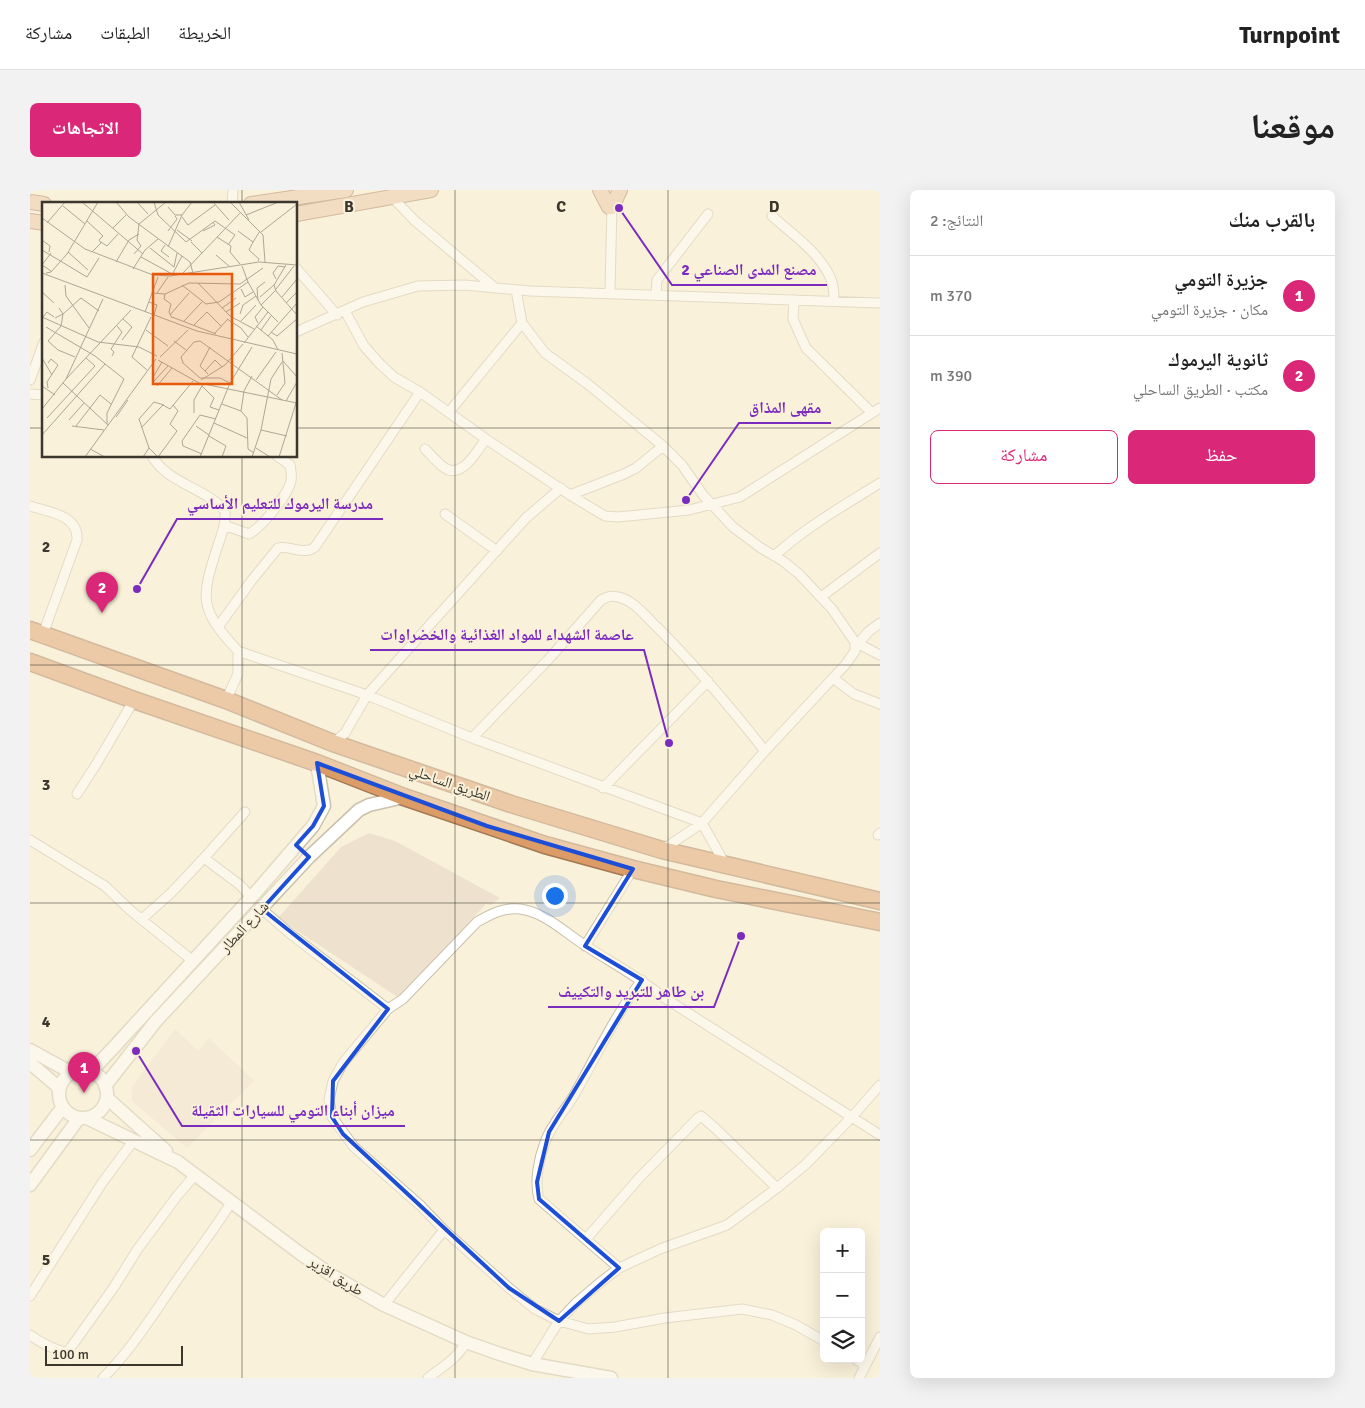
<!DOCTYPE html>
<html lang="ar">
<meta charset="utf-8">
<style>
:root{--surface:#fff;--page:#f2f2f2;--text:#222;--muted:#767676;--line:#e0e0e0;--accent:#db2777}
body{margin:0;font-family:Signika,"Noto Naskh Arabic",sans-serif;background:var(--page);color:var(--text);direction:rtl}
.controls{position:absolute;right:15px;bottom:15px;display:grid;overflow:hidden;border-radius:8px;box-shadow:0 5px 20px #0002}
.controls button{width:45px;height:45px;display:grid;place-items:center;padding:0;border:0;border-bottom:1px solid var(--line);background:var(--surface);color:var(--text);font:25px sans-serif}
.scale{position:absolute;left:15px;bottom:12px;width:138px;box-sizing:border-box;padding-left:5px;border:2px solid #3b372e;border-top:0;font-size:14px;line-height:18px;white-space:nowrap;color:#3b372e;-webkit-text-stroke:4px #faf1da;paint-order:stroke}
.you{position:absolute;left:524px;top:705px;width:18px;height:18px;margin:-12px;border:4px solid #fff;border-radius:50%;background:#1a73e8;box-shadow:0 0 0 8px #1a73e833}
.badge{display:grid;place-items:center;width:32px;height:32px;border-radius:50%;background:var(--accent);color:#fff;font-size:16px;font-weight:700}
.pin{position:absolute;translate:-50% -41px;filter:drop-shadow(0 1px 2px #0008)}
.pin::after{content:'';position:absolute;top:26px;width:18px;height:15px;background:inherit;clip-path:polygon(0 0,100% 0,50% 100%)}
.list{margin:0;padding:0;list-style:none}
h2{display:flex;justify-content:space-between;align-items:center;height:65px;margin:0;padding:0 20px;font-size:21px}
h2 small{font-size:16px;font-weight:400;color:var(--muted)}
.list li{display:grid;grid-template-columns:32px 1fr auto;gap:15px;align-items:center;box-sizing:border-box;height:80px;padding:0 20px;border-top:1px solid var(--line)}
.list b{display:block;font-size:19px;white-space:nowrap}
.list p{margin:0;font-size:16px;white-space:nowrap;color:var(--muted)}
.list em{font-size:16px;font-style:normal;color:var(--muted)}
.actions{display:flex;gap:10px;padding:15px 20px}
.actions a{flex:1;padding:11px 0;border:1px solid var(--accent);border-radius:8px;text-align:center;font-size:18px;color:var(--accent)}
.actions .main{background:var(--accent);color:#fff}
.icon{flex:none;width:28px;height:28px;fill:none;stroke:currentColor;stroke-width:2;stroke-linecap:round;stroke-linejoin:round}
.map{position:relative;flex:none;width:850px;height:1188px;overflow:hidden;direction:ltr;border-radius:8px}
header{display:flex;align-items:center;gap:30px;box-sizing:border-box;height:70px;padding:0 25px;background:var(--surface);border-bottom:1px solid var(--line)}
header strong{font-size:24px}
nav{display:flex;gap:28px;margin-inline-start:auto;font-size:18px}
.intro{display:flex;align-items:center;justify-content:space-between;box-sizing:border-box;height:120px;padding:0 30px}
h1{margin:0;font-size:35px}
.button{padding:12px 22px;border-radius:8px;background:var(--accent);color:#fff;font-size:18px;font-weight:700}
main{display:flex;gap:30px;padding:0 30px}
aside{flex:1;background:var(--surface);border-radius:8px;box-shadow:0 5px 20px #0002}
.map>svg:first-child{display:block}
</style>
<header>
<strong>Turnpoint</strong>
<nav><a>الخريطة</a><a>الطبقات</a><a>مشاركة</a></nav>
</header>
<div class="intro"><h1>موقعنا</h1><a class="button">الاتجاهات</a></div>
<main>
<aside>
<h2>بالقرب منك<small>النتائج: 2</small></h2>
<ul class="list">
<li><span class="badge">1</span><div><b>جزيرة التومي</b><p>مكان · جزيرة التومي</p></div><em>370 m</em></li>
<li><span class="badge">2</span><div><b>ثانوية اليرموك</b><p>مكتب · الطريق الساحلي</p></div><em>390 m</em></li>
</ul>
<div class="actions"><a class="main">حفظ</a><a>مشاركة</a></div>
</aside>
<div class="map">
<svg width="850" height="1188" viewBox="0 0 850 1188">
<rect width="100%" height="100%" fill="#faf1da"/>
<path fill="#eee2ce" d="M339,643L365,651L470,708L461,715L456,714L369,808L248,728L311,657Z
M145,839L168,861L179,848L224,891L157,958L102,911V897Z"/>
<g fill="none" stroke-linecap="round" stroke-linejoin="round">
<defs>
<path id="street" d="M362,7L384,30L464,97
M202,14L203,0
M742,26C763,45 792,64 802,92C804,98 804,105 804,111
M266,78L307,125
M486,100L492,133L515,163L559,195L633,256L652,275L673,305L703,337L731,358L753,371L769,384L802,419L825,452L850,465
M580,102L582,13
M626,105L627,90L678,24
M764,110L763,129L776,158L842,223
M315,121L334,156L350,174L364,187L390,202L456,249L540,305L575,326L588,327L659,320L710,307L850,218
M266,142L333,112L388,96L434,95L500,101L850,113
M0,190L14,152
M0,204L14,205
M419,222L492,133
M395,259C401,265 406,271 412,276C431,292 446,262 456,249
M122,266C138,294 175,297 195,321C196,333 192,344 188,355C171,408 168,418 208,461V484L196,510
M540,305L594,284L606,278L633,256
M0,316C19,322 49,325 47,350L13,444
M415,324L467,361
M194,335L219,344C232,337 258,305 261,291C262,286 261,280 260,275L247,266
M744,366C776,337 813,316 850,293
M791,407L850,363
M188,437L222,390L248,358C260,355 275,366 285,357L390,202
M828,454L838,442L850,433
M208,461L337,505L442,548L672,633L695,674
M803,488L824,504L850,514
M442,548L518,470L571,410C577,407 581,405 588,407C604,410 616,427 627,437C666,476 701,518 735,561
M303,553L315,543L337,505L397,438L496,328L531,298
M573,598L678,491
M47,604L67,573L104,510
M848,645L850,643
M0,650L75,696L100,720L163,771
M632,660L672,633L735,561L816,474L825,461V452
M174,668L215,622
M232,719L258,742L358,819
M112,729L141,703L174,668L210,695L221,707
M555,756L603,679
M556,1049L610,987L668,928L671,926L685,938L747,998
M589,1078L509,1009C504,992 509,968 515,952C522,932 538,918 547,900C568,862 586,824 612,790
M0,1106L72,993L104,950
M354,1115L414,1040
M0,1145C11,1153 21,1158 34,1162L39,1160L84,1097L107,1060L147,1006L165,985
M794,1151L766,1135L742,1125L712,1119L635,1128L585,1137L559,1139L529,1131L505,1119L479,1098L414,1040L391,1016L324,957L302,927L299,910L303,891L313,873L358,819L373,809L447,732C461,724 474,717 490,719C515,722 535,743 556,756C582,773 609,787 633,807L850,945
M825,1169L835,1175
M502,1174L529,1131L546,1113L572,1091L589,1078L630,1059L697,1035L747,998L775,975L822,927L850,895
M73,1188C102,1159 124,1123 147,1090C165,1064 185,1039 202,1011
M398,1188C412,1177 428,1168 436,1152
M829,1188L850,1147"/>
<path id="secondary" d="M0,860L42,883
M0,873L26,895L29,900
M29 904a24 24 0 1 1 48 0a24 24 0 1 1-48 0Z
M58,881L68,874L85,856L226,702L283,636L294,616L287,573
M75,896L126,831L279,667L329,620L339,615L374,607
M77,908L136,961
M57,928L148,972L271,1064L303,1086L354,1115L436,1152L470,1164L502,1174L581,1188
M0,960L33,917
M0,995L49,928"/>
<path id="primary" d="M570,0L579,17
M0,12L14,14
M221,14L316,0
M582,17L590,0
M266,24L401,0
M0,31L14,33"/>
<path id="highway" d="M0,440L196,510L303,553L481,614L632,660L850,711
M0,472L104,510L287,573L374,607L515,655L603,679L686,699L850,732"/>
</defs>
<use href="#street" stroke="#cac1ac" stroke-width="11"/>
<use href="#secondary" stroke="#cac1ac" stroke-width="15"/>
<use href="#primary" stroke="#a37954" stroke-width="16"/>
<use href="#highway" stroke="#a37954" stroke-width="19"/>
<use href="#street" stroke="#fff" stroke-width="9"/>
<use href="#secondary" stroke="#fff" stroke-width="12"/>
<use href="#primary" stroke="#e9c4a4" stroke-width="14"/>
<use href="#highway" stroke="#db9c68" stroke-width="16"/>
</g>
<path d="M0 0H850V1188H0ZM287,573L457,636L603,679L555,756L612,790L519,942L507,992L509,1009L589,1078L529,1131L479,1098L313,944L302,927L303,891L358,819L232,719L279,667L266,655L283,636L294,616Z" fill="#faf1da" fill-opacity=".55" fill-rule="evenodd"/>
<path fill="none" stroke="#1d4ed8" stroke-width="4" stroke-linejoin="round" d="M287,573L457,636L603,679L555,756L612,790L519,942L507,992L509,1009L589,1078L529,1131L479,1098L313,944L302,927L303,891L358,819L232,719L279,667L266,655L283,636L294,616Z"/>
<path fill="none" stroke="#3b372e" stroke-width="1" stroke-opacity="0.55" d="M212,0V14M425,0V1188M638,0V1188M0,238H14M266,238H850M212,266V1188M0,475H850M0,713H850M0,950H850"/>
<g text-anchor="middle" stroke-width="4" stroke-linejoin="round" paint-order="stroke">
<g font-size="15" fill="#3b372e" stroke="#faf1da">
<text transform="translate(420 593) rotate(19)" y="5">الطريق الساحلي</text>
<text transform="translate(214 737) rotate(-47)" y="5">شارع المطار</text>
<text transform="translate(306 1086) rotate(32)" y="5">طريق اقزير</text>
</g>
</g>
<g transform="translate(12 12)">
<rect width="255" height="255" fill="#faf1da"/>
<path fill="none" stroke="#aea795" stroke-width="1" d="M40,0L101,52M74,0L87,15L148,60L151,71M95,0L106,12M112,0L116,13L144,40L173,19L193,33L186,43M171,0L187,18M188,0L221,33L223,60M197,0L207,18M21,4L43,22M126,5L133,13H140M204,13L234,1M140,15L146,23L173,3M0,16L43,47L111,73L128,74L217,60L255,63M45,19L61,34L57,38L59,41L50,50M5,21L23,0M71,26L84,13M135,28L150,39M126,29L135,17L133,14M161,29L173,23L171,20M196,29L211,40L218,29M219,30L255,2M175,35L189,44L188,50L198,62M0,38L8,44L7,50M59,40L65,44L76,32M149,40L160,51M211,40L207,48L217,57L216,59M123,43L119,49L127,55M126,45L140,13L150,0M108,46L132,65L135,51M0,48L45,75L57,56M26,50L46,68M92,52L99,44L95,38L97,22L124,0M174,53L187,64M99,55L130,72M74,60L87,38L97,32M244,63L232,83L234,89L255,113M91,67L103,48L116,37M9,69L0,63L9,51M0,71L155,129L255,152M4,71L9,70L25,52L56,0M140,72L199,10M130,73L140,54M234,77L231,71L236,64L243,65M206,80L219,103L236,120M156,81L188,114L212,127M23,83L24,94L47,126M140,83L164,102L177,100L206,80L200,64M199,87L203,95L211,90M234,87L252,64M0,90L12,101M110,91L123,92L147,81L198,82L221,66M115,91L126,75M123,92L122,97L129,102L127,110L130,116M218,95L232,83M240,95L255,77M216,98L215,86L223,80M107,100L115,103L112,113M244,101L255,90M219,103L234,88M180,106L194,96M103,110L116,75M184,110L198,101M198,112L201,103L214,94M128,113L147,91M0,115L56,140L97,145L115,154M1,115L5,110L12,115M130,115L174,132M13,116L21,112L17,106M185,117L199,126L206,135M142,119L160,100M199,119L214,103M216,121L213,115L221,105M152,123L165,110L179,124M214,124L231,138L236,148M4,125L53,154L82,177L65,211V222M104,128L126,144M219,128L229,114M229,130L235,134L255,117M172,132L186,117M226,134L255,101M80,138L90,125L81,117M132,139L144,148M202,141L226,110M70,154L72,150L69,147L80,130L75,124M33,155L16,148L6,139L19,124L21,112L39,96L57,109M118,155L146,128M0,156L10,173M116,158L157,181L255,201M241,159L255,175M120,160L110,177L112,179L126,164M6,161L9,157L16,163L5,180L6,186M105,168L90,155L109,115M163,169L173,158L180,165M166,172L158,164L168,145M24,177L89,108M159,178L183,163L201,142M214,178L234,150M21,181L66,223M188,181L178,176H158L141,161L139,155L152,140L158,139L240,198M0,184L13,193M115,184L130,166M160,184L172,196L168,205L177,208M235,193L243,181L240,151M244,199L255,180M180,202L199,209L205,216L206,247L212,251M0,207L24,177L61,97M199,209L202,189L210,174M152,211V198L161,182M74,215L86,198M5,216L53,164L44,156M27,218L42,201M172,221L205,236M30,224L62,228M34,224L58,193L69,202M154,224L167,233M100,225L121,203L128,207L151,179M219,228L245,234M0,233L63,162M167,234L184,244L180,255M107,246L116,255L135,229L128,222L136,209L131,203M214,246L228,255M48,247L63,255M160,252L141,244L140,239L158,213L174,217M43,255L114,157M101,255L107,246L97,217L112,200L122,203M158,255L188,181L210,145M210,255L219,228L229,177L240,160M237,255L254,201"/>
<path fill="#e8590c" fill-opacity="0.15" stroke="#e8590c" stroke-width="2.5" d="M111,72H190V182H111Z"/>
<rect width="255" height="255" fill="none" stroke="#3b372e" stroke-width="2.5"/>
</g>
<g font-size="16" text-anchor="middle" font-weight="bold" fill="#3b372e" stroke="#faf1da" stroke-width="4" stroke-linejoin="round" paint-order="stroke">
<text x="319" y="22">B</text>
<text x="531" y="22">C</text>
<text x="744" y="22">D</text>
<text x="16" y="362">2</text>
<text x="16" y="600">3</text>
<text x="16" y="837">4</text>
<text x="16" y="1075">5</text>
</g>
<path fill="none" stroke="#7b2cbf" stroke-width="2" d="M589 18L642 95H797M656 310L709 233H801M107 399L147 329H353M639 553L614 460H340M711 746L684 817H518M106 861L152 936H375"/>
<g fill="#7b2cbf" stroke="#faf1da" stroke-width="2">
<circle cx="589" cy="18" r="5"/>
<circle cx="656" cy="310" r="5"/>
<circle cx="107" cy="399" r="5"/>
<circle cx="639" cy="553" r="5"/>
<circle cx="711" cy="746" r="5"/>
<circle cx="106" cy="861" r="5"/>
</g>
<g font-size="16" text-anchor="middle" font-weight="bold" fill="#7b2cbf" stroke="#faf1da" stroke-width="4" stroke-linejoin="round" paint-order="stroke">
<text x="719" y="85">مصنع المدى الصناعي 2</text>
<text x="755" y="223">مقهى المذاق</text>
<text x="250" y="319">مدرسة اليرموك للتعليم الأساسي</text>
<text x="477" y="450">عاصمة الشهداء للمواد الغذائية والخضراوات</text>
<text x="601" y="807">بن طاهر للتبريد والتكييف</text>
<text x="263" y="926">ميزان أبناء التومي للسيارات الثقيلة</text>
</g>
</svg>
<div class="controls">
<button>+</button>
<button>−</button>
<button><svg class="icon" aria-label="layers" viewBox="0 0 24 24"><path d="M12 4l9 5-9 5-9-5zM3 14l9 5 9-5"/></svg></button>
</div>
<div class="scale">100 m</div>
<div class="you"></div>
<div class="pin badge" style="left:54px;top:903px">1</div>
<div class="pin badge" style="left:72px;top:423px">2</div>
</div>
</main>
